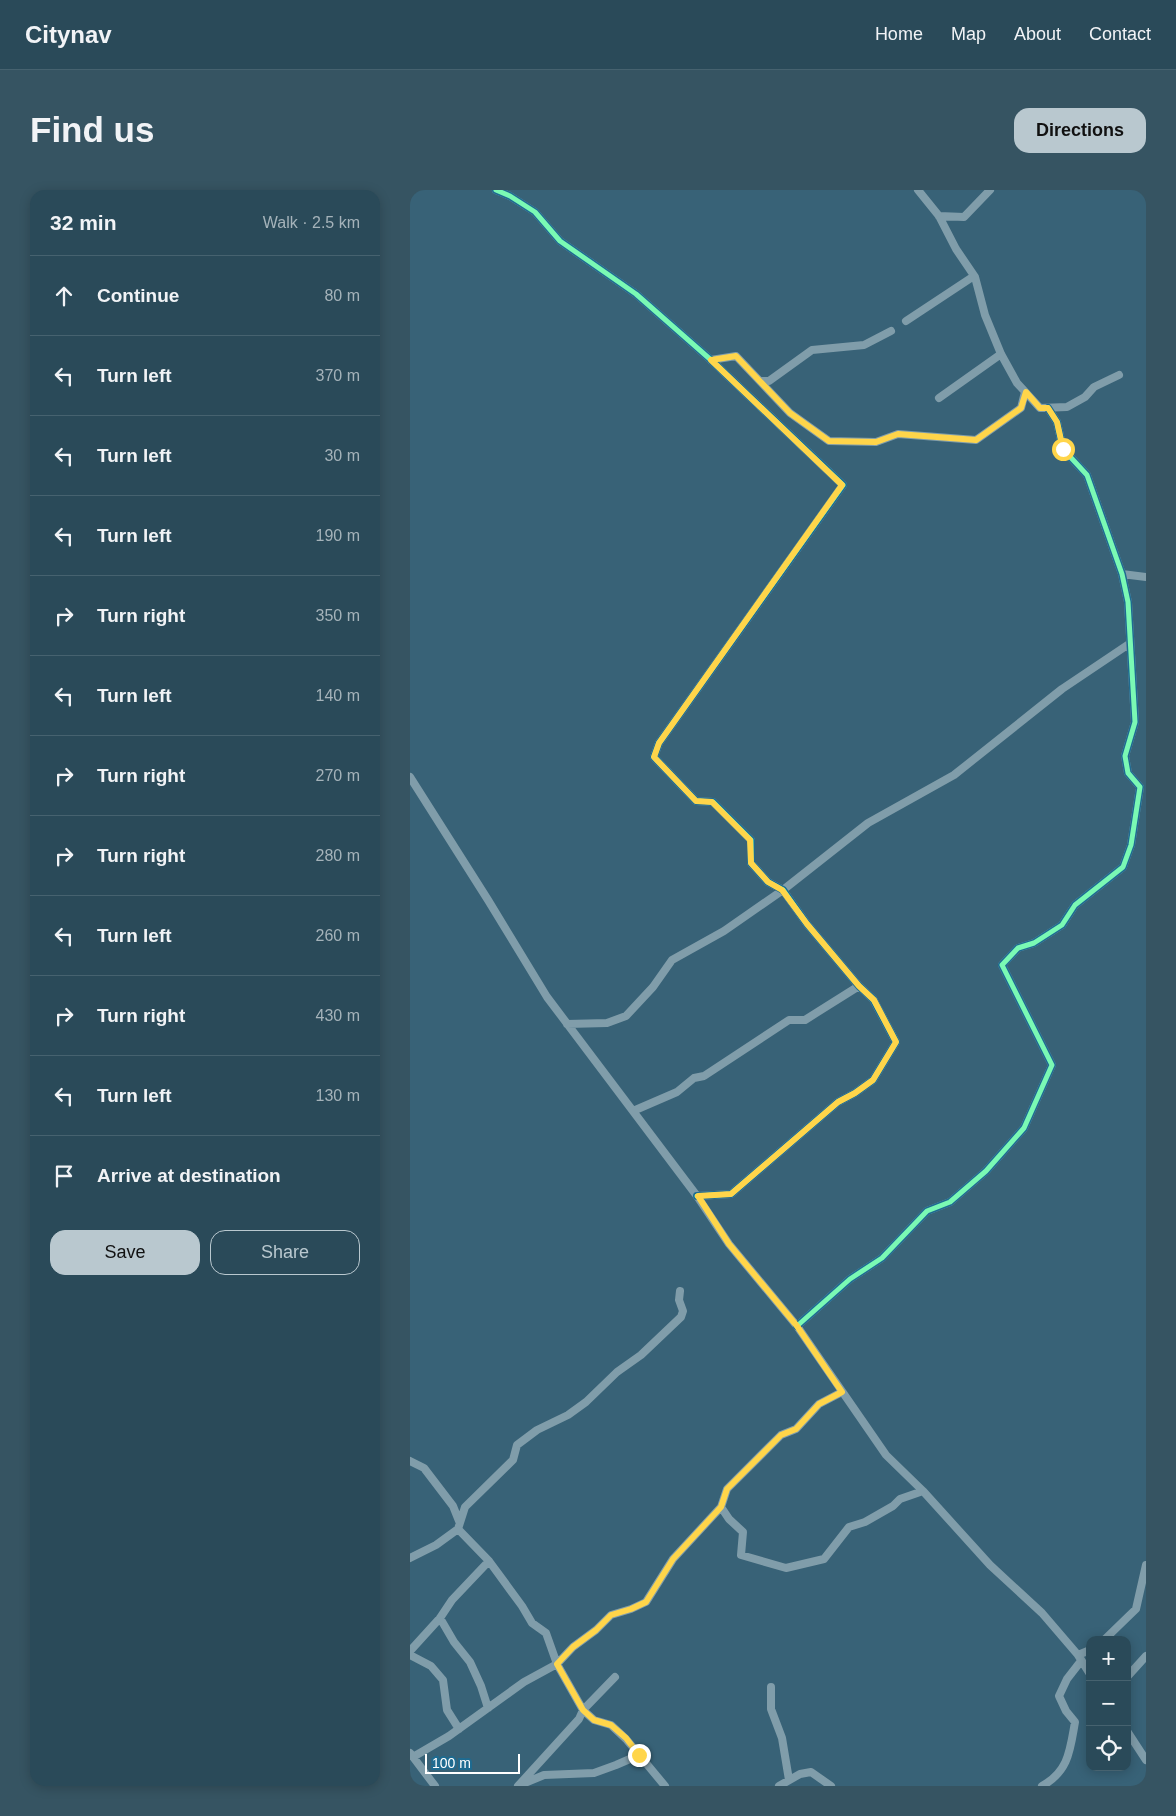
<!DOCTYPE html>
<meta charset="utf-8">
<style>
:root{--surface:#2a4a59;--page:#365462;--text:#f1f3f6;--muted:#a5b3ba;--line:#46626f;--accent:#b9c8cf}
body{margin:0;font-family:Arial,sans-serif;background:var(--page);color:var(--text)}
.controls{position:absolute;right:15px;bottom:15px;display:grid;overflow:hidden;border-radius:10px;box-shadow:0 2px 12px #0003}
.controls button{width:45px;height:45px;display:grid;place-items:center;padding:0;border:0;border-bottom:1px solid var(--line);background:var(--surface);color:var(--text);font:25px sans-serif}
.scale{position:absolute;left:15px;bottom:12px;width:95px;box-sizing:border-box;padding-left:5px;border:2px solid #fff;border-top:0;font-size:14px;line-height:18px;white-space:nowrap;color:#fff;-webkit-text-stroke:4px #1e6b91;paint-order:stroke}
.stop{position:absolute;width:15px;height:15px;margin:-11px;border:4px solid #ffd54a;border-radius:50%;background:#fff}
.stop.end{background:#ffd54a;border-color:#fff;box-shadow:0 1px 5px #0008}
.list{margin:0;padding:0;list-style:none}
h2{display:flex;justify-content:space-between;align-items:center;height:65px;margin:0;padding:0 20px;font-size:21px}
h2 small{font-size:16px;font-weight:400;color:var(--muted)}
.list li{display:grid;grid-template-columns:32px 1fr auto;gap:15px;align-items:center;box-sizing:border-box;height:80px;padding:0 20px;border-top:1px solid var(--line)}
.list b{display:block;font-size:19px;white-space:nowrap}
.list em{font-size:16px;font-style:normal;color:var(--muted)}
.actions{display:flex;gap:10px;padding:15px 20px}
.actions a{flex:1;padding:11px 0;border:1px solid var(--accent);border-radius:15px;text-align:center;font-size:18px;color:var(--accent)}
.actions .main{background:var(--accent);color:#111}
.icon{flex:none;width:28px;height:28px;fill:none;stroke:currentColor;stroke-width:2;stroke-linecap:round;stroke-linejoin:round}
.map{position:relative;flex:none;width:736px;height:1596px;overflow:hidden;border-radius:15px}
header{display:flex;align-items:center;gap:30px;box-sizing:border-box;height:70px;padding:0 25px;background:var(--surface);border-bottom:1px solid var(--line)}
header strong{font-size:24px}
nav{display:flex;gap:28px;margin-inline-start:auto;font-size:18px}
.intro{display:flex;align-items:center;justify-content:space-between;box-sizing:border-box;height:120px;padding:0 30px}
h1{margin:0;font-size:35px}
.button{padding:12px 22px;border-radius:15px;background:var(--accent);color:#111;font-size:18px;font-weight:700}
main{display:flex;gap:30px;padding:0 30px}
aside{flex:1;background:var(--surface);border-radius:15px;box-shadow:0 2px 12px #0003}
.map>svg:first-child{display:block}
</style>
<header>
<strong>Citynav</strong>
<nav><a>Home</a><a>Map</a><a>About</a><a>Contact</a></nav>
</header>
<div class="intro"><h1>Find us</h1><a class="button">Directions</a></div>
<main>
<aside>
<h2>32 min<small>Walk · 2.5 km</small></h2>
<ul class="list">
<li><svg class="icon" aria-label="ahead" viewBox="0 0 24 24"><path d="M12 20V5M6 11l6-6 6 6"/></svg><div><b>Continue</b></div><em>80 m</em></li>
<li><svg class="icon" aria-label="left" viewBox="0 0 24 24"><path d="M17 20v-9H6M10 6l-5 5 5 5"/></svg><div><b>Turn left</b></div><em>370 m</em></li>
<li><svg class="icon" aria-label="left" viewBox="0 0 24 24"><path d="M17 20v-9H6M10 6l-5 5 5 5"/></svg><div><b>Turn left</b></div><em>30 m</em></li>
<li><svg class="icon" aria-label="left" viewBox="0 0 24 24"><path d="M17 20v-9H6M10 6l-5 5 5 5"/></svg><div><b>Turn left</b></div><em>190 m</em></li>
<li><svg class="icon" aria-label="right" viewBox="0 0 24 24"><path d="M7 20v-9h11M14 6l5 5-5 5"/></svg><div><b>Turn right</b></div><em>350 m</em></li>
<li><svg class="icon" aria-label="left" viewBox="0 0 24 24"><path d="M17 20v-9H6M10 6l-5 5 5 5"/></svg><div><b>Turn left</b></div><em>140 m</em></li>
<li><svg class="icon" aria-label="right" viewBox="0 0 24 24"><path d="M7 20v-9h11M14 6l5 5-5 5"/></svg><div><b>Turn right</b></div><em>270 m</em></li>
<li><svg class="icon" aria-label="right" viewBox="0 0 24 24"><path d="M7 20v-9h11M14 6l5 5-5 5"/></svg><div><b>Turn right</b></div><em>280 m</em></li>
<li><svg class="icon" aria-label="left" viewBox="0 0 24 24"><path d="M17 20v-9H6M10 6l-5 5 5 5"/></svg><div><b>Turn left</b></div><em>260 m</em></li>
<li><svg class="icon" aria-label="right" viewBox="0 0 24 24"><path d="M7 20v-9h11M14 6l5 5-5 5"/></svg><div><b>Turn right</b></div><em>430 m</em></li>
<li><svg class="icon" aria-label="left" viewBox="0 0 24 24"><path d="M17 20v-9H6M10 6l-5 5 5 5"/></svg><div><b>Turn left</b></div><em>130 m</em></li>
<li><svg class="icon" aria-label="arrive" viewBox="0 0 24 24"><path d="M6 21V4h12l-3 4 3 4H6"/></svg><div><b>Arrive at destination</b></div></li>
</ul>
<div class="actions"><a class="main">Save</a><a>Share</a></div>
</aside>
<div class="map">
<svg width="736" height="1596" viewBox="0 0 736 1596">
<rect width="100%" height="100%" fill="#386277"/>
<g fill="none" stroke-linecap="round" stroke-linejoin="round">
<path stroke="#809daa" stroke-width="8" d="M86,0L100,6L125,22L150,51L226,104L301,170L433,295L249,553L244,567L286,611L303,612L341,650V673L358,692L373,700L397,734L449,796L463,809L486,852L463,890L445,903L428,912L321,1004L287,1006
M508,0L529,26L546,59L565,87L575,125L591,164L607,193L630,218L657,217L675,207L684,197L709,185
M529,26L554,27L580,0
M496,131L564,86
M301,170L326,166L380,223L419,251L466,252L488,244L566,250L611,218L615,202
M350,191H359L402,160L454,155L481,141
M529,208L591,164
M712,384L736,387
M0,587L78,710L137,807L287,1006L319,1054L387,1136L476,1265L513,1301L580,1375L632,1423L668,1465L680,1484
M157,834L197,833L216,826L243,797L262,770L314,741L373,700L458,633L544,585L652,499L719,454
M223,921L267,902L284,888L294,886L379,830H395L449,796
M387,1136L440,1089L472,1068L517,1021L540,1012L576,981L614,938L642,875L592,775L608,758L624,753L652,735L665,715L713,677L721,655L730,597L718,583L715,566L725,532L718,412L712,384L677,285L653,259L647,232L638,218
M0,1271L14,1278L43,1316L49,1331
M311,1317L319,1329L333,1342L331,1365L376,1378L414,1369L439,1337L455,1332L483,1316L490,1309L513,1301
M48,1339L79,1371L112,1416L122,1433L136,1443L147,1474L173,1520L184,1530L201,1535L216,1549L255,1596
M0,1368L26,1355L48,1339L55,1317L103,1270L107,1255L127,1240L158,1225L176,1212L207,1182L231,1165L271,1127L273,1121L269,1110L270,1101
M30,1428L44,1452L60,1472L71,1496L78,1518
M694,1450L726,1419L736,1375
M0,1461L30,1428L42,1410L79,1371
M0,1465L21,1476L33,1490L37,1520L49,1539
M668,1465L680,1460
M717,1487L736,1466
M361,1497V1519L372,1548L379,1590
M717,1541L736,1570
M0,1563L25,1596
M3,1567L39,1546L114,1492L147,1474L163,1457L186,1440L201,1425L221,1419L236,1412L263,1369L311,1317L317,1299L371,1245L386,1239L409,1214L432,1202
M110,1595L134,1585L184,1583L206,1575L229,1565
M108,1596L169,1529L173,1520L205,1487
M369,1596L390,1584L401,1582L421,1596
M632,1596C659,1581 660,1560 665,1532L656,1521L649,1506L657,1489L671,1471"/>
<defs>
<path id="cycleway" d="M86,0L100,6L125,22L150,51L226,104L301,170L433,295L249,553L244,567L286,611L303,612L341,650V673L358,692L373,700L397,734L449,796L463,809L486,852L463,890L445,903L428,912L321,1004L287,1006
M387,1136L440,1089L472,1068L517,1021L540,1012L576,981L614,938L642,875L592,775L608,758L624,753L652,735L665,715L713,677L721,655L730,597L718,583L715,566L725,532L718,412L712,384L677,285L653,259L647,232L638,218"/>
</defs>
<use href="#cycleway" stroke="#1e6b91" stroke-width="8"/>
<use href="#cycleway" stroke="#7af9b4" stroke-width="5"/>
</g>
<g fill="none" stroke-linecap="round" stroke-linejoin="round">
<path stroke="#ffd54a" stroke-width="6" d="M229,1565L216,1548L201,1535L184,1530L173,1520L147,1474L163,1457L186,1440L201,1425L221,1419L236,1412L263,1369L311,1317L317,1299L371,1245L386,1239L409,1214L432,1202L387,1136L319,1054L288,1006L321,1004L428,912L445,903L463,890L486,852L464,810L449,796L397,734L372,700L358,692L341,673L340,650L302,612L286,611L244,567L249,553L432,295L301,170L326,166L380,223L419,251L466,252L488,244L566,250L611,218L616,202L630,218H638L647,232L653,259"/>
</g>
</svg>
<div class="controls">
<button>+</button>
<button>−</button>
<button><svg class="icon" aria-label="locate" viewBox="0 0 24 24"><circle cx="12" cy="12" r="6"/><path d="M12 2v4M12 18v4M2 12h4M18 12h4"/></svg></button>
</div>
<div class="scale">100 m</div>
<div class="stop" style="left:653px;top:259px"></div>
<div class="stop end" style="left:229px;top:1565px"></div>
</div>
</main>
